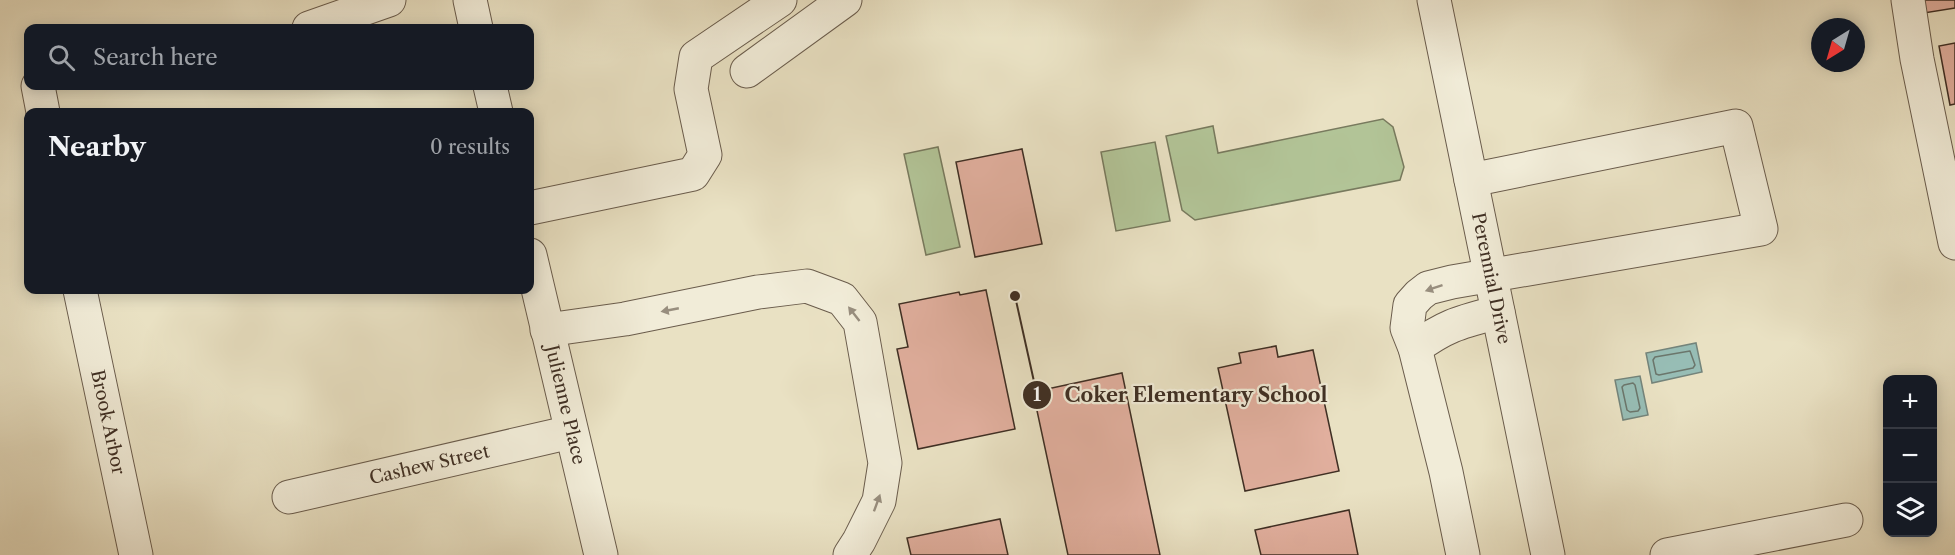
<!DOCTYPE html>
<meta charset="utf-8">
<style>
:root{--surface:#171b24;--page:#242831;--text:#f1f3f6;--muted:#9ea1a6;--line:#363941}
body{margin:0;font-family:"Libre Caslon Text",serif;background:var(--page);color:var(--text)}
.controls{position:absolute;right:18px;bottom:18px;display:grid;overflow:hidden;border-radius:12px;box-shadow:0 3px 15px #0003}
.controls button{width:54px;height:54px;display:grid;place-items:center;padding:0;border:0;border-bottom:2px solid var(--line);background:var(--surface);color:var(--text);font:30px sans-serif}
.compass{position:absolute;left:1811px;top:18px;width:54px;height:54px;border-radius:50%;background:var(--surface);box-shadow:0 3px 15px #0003;rotate:217deg}
.list{margin:0;padding:0;list-style:none}
h2{display:flex;justify-content:space-between;align-items:center;height:78px;margin:0;padding:0 24px;font-size:26px}
h2 small{font-size:20px;font-weight:400;color:var(--muted)}
.icon{flex:none;width:33px;height:33px;fill:none;stroke:currentColor;stroke-width:2;stroke-linecap:round;stroke-linejoin:round}
.map{position:relative;flex:none;width:1955px;height:555px;overflow:hidden}
.search{position:absolute;background:var(--surface);box-shadow:0 3px 15px #0003;left:24px;top:24px;width:510px;height:66px;display:flex;align-items:center;gap:15px;box-sizing:border-box;padding:0 21px;border-radius:12px;color:var(--muted);font-size:22px}
.panel{position:absolute;background:var(--surface);box-shadow:0 3px 15px #0003;left:24px;top:108px;width:510px;height:186px;border-radius:12px}
.map>svg:first-child{display:block}
</style>
<div class="map">
<svg width="1955" height="555" viewBox="0 0 1955 555">
<rect width="100%" height="100%" fill="#e9e1c3"/>
<filter id="stains"><feTurbulence type="fractalNoise" baseFrequency=".00333" numOctaves="4"/><feColorMatrix values="0 0 0 0 .2 0 0 0 0 .09 0 0 0 0 .02 0 0 0 .5 -.17"/></filter>
<radialGradient id="worn" r=".72"><stop offset=".6" stop-color="#630" stop-opacity="0"/><stop offset="1" stop-color="#630" stop-opacity=".3"/></radialGradient>
<path fill="#b2c497" stroke="#787a5e" stroke-width="1.5" d="M1383,119L1393,127L1404,167L1400,180L1195,220L1182,210L1166,136L1213,126L1218,153Z
M1155,142L1170,221L1116,231L1101,152Z
M938,147L960,247L926,255L904,154Z"/>
<path fill="#97bdb5" stroke="#74847b" stroke-width="1.5" d="M1696,343L1702,372L1652,383L1646,353Z
M1640,376L1648,415L1623,420L1615,380Z"/>
<g fill="none" stroke-linecap="round" stroke-linejoin="round">
<path stroke="#6b766c" stroke-width="1.5" d="M1690,351L1695,365L1693,368L1659,375L1656,374L1653,360L1655,357Z
M1633,383L1635,385L1640,408L1638,411L1630,412L1627,410L1622,387L1624,385Z"/>
</g>
<path fill="#e1af9e" stroke="#3f2f24" stroke-width="1.5" d="M1922,0H1955V8L1924,13Z
M1955,43V104L1950,105L1939,46Z
M1022,149L1042,244L975,257L956,162Z
M986,290L1015,429L918,449L897,349L908,347L899,304L959,292L960,295Z
M1276,346L1278,357L1313,350L1339,471L1245,491L1218,368L1241,363L1239,353Z
M1122,373L1160,555H1068L1033,392Z
M1349,510L1358,555H1261L1255,530Z
M1000,519L1008,555H911L907,538Z"/>
<g fill="none" stroke-linecap="round" stroke-linejoin="round">
<defs>
<g id="minor">
<path d="M470,0L476,28"/>
<path id="s1" d="M1434,0L1548,555"/>
<path d="M1908,0L1917,59L1955,243"/>
<path d="M309,28L389,0"/>
<path d="M747,71L845,0"/>
<path d="M38,86L43,112"/>
<path d="M490,86L496,112"/>
<path d="M530,208L693,174L705,155L691,89L696,57L780,0"/>
<path id="s2" d="M530,255L601,555"/>
<path id="s3" d="M80,290L136,555"/>
<path d="M547,330L625,319L758,292L807,286L842,299L860,322L885,463L879,501L859,541L850,555"/>
<path d="M1415,348C1446,325 1461,322 1498,312"/>
<path id="s4" d="M289,497L571,432"/>
<path d="M1463,555L1446,472L1415,348L1407,328L1410,305L1419,295L1428,288L1452,282L1761,229L1736,126L1471,180"/>
<path d="M1667,555L1846,520"/>
</g>
</defs>
<use href="#minor" stroke="#6a5c4c" stroke-width="35"/>
<use href="#minor" stroke="#f1ecd8" stroke-width="33"/>
</g>
<defs><path id="oneway-solid" d="M-6-.8H1V-3.2L6.5 0L1 3.2V.8H-6Z" transform="scale(1.5)"/></defs>
<g fill="#988e7e">
<use href="#oneway-solid" transform="translate(1434 288) rotate(161)"/>
<use href="#oneway-solid" transform="translate(670 310) rotate(169)"/>
<use href="#oneway-solid" transform="translate(854 314) rotate(-128)"/>
<use href="#oneway-solid" transform="translate(877 503) rotate(-70)"/>
</g>
<g text-anchor="middle" stroke-width="4.5" stroke-linejoin="round" paint-order="stroke">
<g font-size="18" fill="#3f2f24" stroke="#f1ecd8">
<text dy="6" stroke="none"><textPath href="#s1" startOffset="284">Perennial Drive</textPath></text>
<text dy="6" stroke="none"><textPath href="#s2" startOffset="154">Julienne Place</textPath></text>
<text dy="6" stroke="none"><textPath href="#s3" startOffset="135">Brook Arbor</textPath></text>
<text dy="6" stroke="none"><textPath href="#s4" startOffset="144">Cashew Street</textPath></text>
</g>
</g>
<path fill="none" stroke="#3f2f24" stroke-width="2" d="M1015 296L1037 395"/>
<g fill="#3f2f24" stroke="#f1ecd8" stroke-width="2">
<circle cx="1015" cy="296" r="6"/>
<circle cx="1037" cy="395" r="15"/>
</g>
<g font-size="18" text-anchor="middle" font-weight="bold" fill="#fff">
<text x="1037" y="401">1</text>
</g>
<g font-size="20" text-anchor="middle" font-weight="bold" fill="#3f2f24" stroke="#f1ecd8" stroke-width="4.5" stroke-linejoin="round" paint-order="stroke">
<text x="1196" y="402">Coker Elementary School</text>
</g>
<rect width="100%" height="100%" filter="url(#stains)"/>
<rect width="100%" height="100%" fill="url(#worn)"/>
</svg>
<div class="controls">
<button>+</button>
<button>−</button>
<button><svg class="icon" aria-label="layers" viewBox="0 0 24 24"><path d="M12 4l9 5-9 5-9-5zM3 14l9 5 9-5"/></svg></button>
</div>
<svg class="compass" viewBox="-18 -18 36 36"><path d="M0-13l5 13h-10z" fill="#e53935"/><path d="M0 13l5-13h-10z" fill="#9ea1a6"/></svg>
<div class="search"><svg class="icon" aria-label="search" viewBox="0 0 24 24"><circle cx="10" cy="10" r="6"/><path d="M15 15l6 6"/></svg>Search here</div>
<section class="panel">
<h2>Nearby<small>0 results</small></h2>
<ul class="list">
</ul>
</section>
</div>
